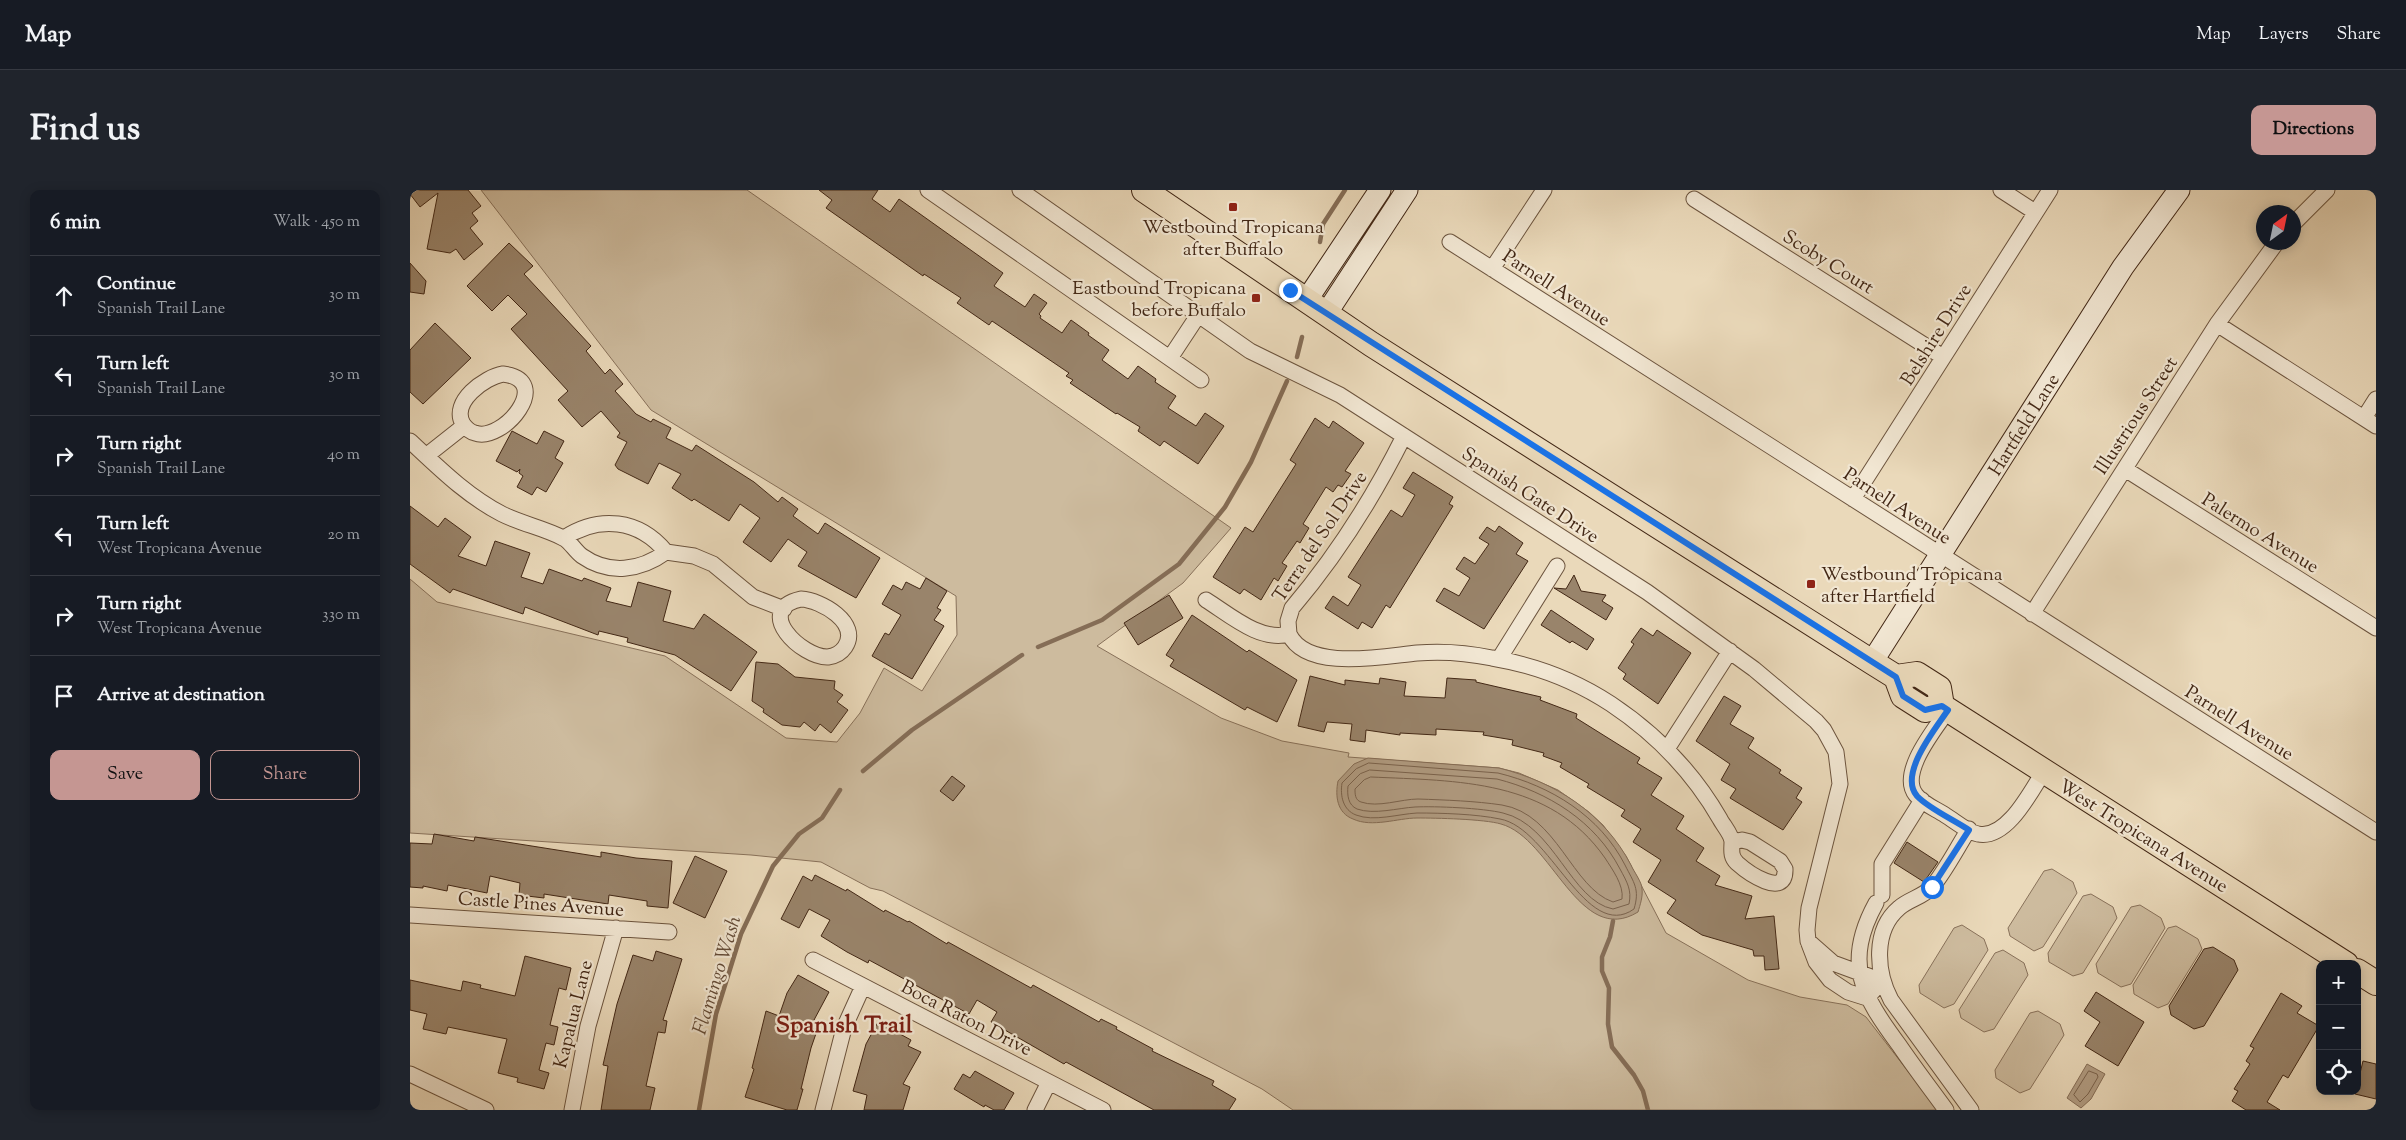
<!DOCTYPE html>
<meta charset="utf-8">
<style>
:root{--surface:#171b24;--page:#20242c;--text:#f1f3f6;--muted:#9ea1a6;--line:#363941;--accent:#c59692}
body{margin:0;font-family:"Sorts Mill Goudy",serif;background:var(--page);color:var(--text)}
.controls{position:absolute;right:15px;bottom:15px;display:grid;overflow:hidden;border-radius:10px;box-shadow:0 2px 12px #0003}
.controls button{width:45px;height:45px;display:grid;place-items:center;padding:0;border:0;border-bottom:1px solid var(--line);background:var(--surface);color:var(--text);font:25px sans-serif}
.compass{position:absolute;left:1846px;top:15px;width:45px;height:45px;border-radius:50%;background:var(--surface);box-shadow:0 2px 12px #0003;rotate:33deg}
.stop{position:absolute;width:15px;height:15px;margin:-11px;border:4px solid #1a73e8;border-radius:50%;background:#fff}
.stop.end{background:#1a73e8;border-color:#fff;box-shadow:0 1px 5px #0008}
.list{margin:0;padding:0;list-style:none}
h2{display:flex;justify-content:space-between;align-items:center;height:65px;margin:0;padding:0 20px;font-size:21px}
h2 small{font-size:16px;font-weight:400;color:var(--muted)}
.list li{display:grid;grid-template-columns:32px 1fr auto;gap:15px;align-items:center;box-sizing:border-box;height:80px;padding:0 20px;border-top:1px solid var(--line)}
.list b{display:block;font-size:19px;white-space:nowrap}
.list p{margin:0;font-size:16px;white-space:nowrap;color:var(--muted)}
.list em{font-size:16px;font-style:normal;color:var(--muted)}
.actions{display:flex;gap:10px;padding:15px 20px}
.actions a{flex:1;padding:11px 0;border:1px solid var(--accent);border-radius:10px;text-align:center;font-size:18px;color:var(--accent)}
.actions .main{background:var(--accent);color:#111}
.icon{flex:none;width:28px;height:28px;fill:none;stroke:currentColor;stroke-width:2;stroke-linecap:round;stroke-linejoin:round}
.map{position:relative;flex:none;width:1966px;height:920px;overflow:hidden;border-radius:10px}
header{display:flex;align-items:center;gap:30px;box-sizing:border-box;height:70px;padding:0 25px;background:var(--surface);border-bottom:1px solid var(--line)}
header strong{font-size:24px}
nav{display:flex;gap:28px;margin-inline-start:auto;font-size:18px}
.intro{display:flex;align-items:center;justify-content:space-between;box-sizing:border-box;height:120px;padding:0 30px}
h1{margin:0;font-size:35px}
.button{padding:12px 22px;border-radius:10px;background:var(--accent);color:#111;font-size:18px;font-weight:700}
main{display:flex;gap:30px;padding:0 30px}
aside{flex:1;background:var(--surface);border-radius:10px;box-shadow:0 2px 12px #0003}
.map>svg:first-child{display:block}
</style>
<header>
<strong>Map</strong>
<nav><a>Map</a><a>Layers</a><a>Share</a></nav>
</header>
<div class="intro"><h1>Find us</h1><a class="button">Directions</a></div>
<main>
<aside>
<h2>6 min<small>Walk · 450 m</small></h2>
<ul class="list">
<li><svg class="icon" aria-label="ahead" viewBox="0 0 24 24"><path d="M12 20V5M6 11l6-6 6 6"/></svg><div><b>Continue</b><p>Spanish Trail Lane</p></div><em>30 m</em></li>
<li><svg class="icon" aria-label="left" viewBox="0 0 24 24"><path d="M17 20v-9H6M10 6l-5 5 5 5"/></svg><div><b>Turn left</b><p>Spanish Trail Lane</p></div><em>30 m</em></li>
<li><svg class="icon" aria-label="right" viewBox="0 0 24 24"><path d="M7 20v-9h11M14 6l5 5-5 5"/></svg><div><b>Turn right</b><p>Spanish Trail Lane</p></div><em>40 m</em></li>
<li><svg class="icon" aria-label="left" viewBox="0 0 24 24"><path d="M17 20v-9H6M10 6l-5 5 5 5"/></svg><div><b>Turn left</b><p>West Tropicana Avenue</p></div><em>20 m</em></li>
<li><svg class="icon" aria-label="right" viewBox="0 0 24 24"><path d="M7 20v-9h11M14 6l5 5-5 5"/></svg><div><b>Turn right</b><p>West Tropicana Avenue</p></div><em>330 m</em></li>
<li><svg class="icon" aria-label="arrive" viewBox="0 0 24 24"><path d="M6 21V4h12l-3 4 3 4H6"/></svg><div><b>Arrive at destination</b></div></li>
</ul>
<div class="actions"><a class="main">Save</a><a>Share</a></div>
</aside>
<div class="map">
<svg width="1966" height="920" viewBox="0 0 1966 920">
<rect width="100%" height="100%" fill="#ead9ba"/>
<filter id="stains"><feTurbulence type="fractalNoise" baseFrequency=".004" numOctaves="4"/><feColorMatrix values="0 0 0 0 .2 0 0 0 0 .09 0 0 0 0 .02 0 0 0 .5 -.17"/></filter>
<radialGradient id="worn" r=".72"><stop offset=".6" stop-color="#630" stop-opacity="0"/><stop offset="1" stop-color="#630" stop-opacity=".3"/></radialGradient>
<path fill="#cdbb9e" stroke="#88715a" d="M71,0H337L821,338L773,393L687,456L811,528L872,551L939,563L938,567L1089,578L1109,583L1148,600L1179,622L1193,635L1216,666L1256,743L1338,790L1390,807L1437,815L1456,827L1528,920H883L852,899L473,701L460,698L411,672L341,665L0,643V389L27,412L255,466L376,548L427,552L450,523L474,478L512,501L547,445L546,406L241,220Z
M1642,679L1663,692L1667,703L1633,757L1624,761L1600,746L1598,738L1634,681Z
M1681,704L1703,717L1707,728L1673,783L1663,786L1639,772L1638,763L1673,706Z
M1730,715L1751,728L1755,738L1721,794L1711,797L1688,783L1686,774L1721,717Z
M1552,735L1574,749L1578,760L1544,814L1534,818L1510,803L1509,795L1544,738Z
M1766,736L1788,749L1792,759L1758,814L1748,818L1724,804L1723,795L1758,738Z
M1593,760L1614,773L1618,785L1584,839L1574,842L1551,828L1549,820L1585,763Z
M1628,821L1650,834L1654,845L1620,899L1610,903L1586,888L1585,880L1620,823Z"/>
<path fill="#b19c82" stroke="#856d56" d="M958,568L1089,578C1145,592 1194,623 1221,675C1224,682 1232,692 1232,699C1233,707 1230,715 1228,722C1169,758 1142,648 1091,634C1074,629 1026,628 1007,628C988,628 962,638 943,629C927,623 925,606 928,591L944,574Z
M1677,874L1695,884L1681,909L1671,918L1657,908Z"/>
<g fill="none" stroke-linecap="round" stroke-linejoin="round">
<path stroke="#7a624c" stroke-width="1" d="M959,573L1088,583C1141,596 1190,626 1215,675C1224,693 1230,699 1224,719C1176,753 1140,638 1090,629C1066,624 1032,623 1007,623C988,624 964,632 946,625C933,620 930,606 932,593L946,579Z
M960,580L1087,589C1138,602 1185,631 1210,679C1217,692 1222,700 1219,714L1203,719C1161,711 1144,635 1093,623C1073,618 1025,616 1005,617C988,618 964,625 947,619C938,615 937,605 938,596L950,584Z
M961,587C1048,591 1140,589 1195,668C1202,679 1214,695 1212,709L1203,712C1162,698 1147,624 1092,615C1065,611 1036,610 1008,609C991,609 968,618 951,612C945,610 945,604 945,599L954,590Z
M1679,881L1687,884L1688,887L1678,904L1670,912L1664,905Z"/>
<path stroke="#856d56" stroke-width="4.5" d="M910,52L913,34L935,0
M887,167L892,147
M628,457L692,430L769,374L815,317L841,272L877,191
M453,581L502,540L612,465
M1203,731L1200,747L1192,767V781L1199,798L1198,834L1202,857L1224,885L1233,901L1238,920
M289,920L306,824L331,744L363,676L389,644L412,628L430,600"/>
</g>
<path fill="#99846b" stroke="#422715" d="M0,0H58L71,16L62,23L68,31L60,38L73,54L54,70L46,59L40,63L17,59L28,3L10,17L0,4Z
M409,0H468L462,9L480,22L489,9L593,83L584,96L615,117L624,104L637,113L629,124L631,126L630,128L652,143L661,130L679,143L678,145L699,160L692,170L718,189L728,176L746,189L745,192L766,206L758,218L786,236L795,223L814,236L788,274L754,251L750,256L728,241L730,237L707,223L706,224L660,193L663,190L656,186L659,183L582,131L579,135L547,113L551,108L514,84L513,86L416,18L422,10Z
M99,53L123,76L114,84L181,156L176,161L195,184L200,179L213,194L205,201L226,224L241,232L243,229L261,238L256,248L282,261L286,255L344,292L368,312L372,307L388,319L383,326L408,344L415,333L470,368L446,408L388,376L397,362L378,349L361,372L333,352L350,328L330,314L319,331L284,309L282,311L262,298L271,284L249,273L238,294L208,279L205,275L217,252L207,247L210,243L191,221L172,237L148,210L158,201L101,139L117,124L98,105L82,121L57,96Z
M0,73L16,91L14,104L0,102Z
M25,133L61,168L13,214L0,202V160Z
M905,228L919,238L923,231L954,253L935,281L941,284L932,297L928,295L923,302L916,297L893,334L899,338L890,353L887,351L872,373L877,376L868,391L864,388L851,410L834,399L830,404L803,387L835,337L843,342L886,274L880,270Z
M102,241L127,254L134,241L154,251L145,268L153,273L136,302L127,297L122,305L107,297L113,286L109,283L110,279L107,282L86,271Z
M1003,282L1043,307L1039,314L1043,316L980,418L976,415L962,438L952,432L948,439L915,418L923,406L938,416L951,395L938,387L981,320L992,327L1005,305L993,298Z
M0,316L28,337L35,328L61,347L48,366L76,376L85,351L120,363L111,387L133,394L139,379L172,391L174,388L201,398L196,411L221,417L228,392L261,401L253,431L284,439L294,424L347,462L321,501L265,465L217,452L218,448L189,441L188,445L115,417L113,424L43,399L40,403L0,374Z
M1089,336L1113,353L1106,364L1118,371L1074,439L1026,411L1034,398L1049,406L1060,388L1046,379L1054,367L1065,374L1079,354L1069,348L1077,337L1085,342Z
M1164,385L1171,401L1196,405L1192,411L1203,418L1196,430L1144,398L1156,399Z
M516,388L537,401L527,418L531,420L524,430L534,436L502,489L462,466L475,443L479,445L491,425L472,414L483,395L492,400L496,392L510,399Z
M759,405L773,428L728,455L714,433Z
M1141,420L1184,449L1177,460L1162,451L1160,453L1131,435Z
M782,425L837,462L839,460L887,490L867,532L837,517L835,520L760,476L764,470L756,465Z
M1231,438L1243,446L1247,440L1281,463L1248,514L1213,489L1216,484L1208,478L1224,454L1221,452Z
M346,472L368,474L385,487L425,491L424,499L433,505L427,512L438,520L421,543L410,534L405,541L394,532L390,537L372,535L353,522L354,519L342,511Z
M900,486L935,495V490L969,494L970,488L996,492L994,506L1035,508L1037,488L1066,490V492L1131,507L1130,510L1167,524L1166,528L1230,568L1227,573L1252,588L1241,605L1274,626L1266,639L1294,658L1286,671L1310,686L1305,695L1342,706L1335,729L1364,726L1369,779L1355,780L1354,766H1344L1343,760L1292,745L1257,723L1266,710L1238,692L1251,670L1223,652L1231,639L1211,626L1215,620L1177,597L1179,594L1150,577L1152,573L1133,566L1134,563L1102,555L1103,550L1073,545L1074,542L1026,539V545L990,543V545L956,540L955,552L940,550L942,534L917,532L914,542L888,536Z
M1314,506L1331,516L1320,534L1344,548L1338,558L1371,580L1369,583L1392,598L1386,608L1392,612L1373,640L1320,608L1326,599L1311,590L1320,574L1286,551Z
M542,586L555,596L543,611L530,601Z
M24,644L64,651L65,647L191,667V662L226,668L262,671L258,718L237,716V711L199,705L198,714L134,704V708L109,705L110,693L80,686L77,703L38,695L37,701L13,696V698L0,697V653L22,654Z
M1497,652L1528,672L1514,692L1484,673Z
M285,666L317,681L295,728L263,713Z
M405,685L436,701L437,699L474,722L475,720L498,732L499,731L537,754L538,752L621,798L623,795L689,832L691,829L707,837L706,839L743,859L742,861L804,891L802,895L826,909L819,920H744L656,872L654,874L581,832L587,822L567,810L559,824L459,770L458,773L437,762L411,746L420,730L399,719L389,738L371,729L393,686L402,691Z
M1803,757L1824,770L1828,780L1794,836L1784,839L1761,825L1759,816L1794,759Z
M246,761L272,769L253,830L257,831L255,843L248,842L236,896L245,898L240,920H191L198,876L193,875L207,814L223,765L243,771Z
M115,766L161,778L156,800L149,798L140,835L148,837L144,855L136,853L129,880L139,883L134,899L107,892L108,888L88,883L97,849L38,837L36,844L13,839L17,824L0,820V790L51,801L53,791L71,795L70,798L105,806Z
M388,785L419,802L404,830L410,832L401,858L391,899H393L387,920H377L335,907L344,879L342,878L356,821L369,826L377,803Z
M1686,802L1734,832L1708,876L1675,856L1690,832L1674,821Z
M1871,803L1892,816L1887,823L1909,836L1878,888L1873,885L1857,912L1870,920H1836L1822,911L1828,901L1824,899L1840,874L1836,871L1844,858L1840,856Z
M468,832L501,850L498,856L511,862L493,894L500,897L493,920H454L457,905L443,901L456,854Z
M1953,871L1966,874V909L1945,904Z
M565,881L604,903L594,920H584L575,915L574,917L544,899L553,884L560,888Z"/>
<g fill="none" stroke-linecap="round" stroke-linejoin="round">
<defs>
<path id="street" d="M518,0L791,190
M610,0L840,161L930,205L1237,402L1344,479L1406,531L1414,540L1426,562L1430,594L1399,718L1397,740L1398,751L1406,772L1420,790L1438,802L1457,808L1472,791L1423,773L1398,751
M1591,0L1625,22
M1284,9L1533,167
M1884,33L1917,0
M1040,52L1966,642
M1082,79L1134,0
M1807,134L1966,236
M760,168L789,124
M93,184C145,190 93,253 65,243C60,242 56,238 53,234C40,212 75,187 93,184Z
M1954,228L1966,209
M0,251C29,278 57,306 92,324C112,334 134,338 153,348C160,351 165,361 172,366C199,385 230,381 256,362L284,366L303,374L343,407L374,419
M16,266L54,236
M1715,279L1966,438
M1443,309L1640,0
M154,348C189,325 229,329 256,362
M391,409C411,410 451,433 435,457C431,463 425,466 418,467C392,468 342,420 391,409Z
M796,410C820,425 850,452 879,444C897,482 974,466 1007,463C1031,461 1058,463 1082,468C1124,475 1166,491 1201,514C1246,544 1283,582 1310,629C1313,635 1322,645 1322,652C1322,660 1320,666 1327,673C1337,682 1376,710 1375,679L1370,671L1340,652L1332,650L1322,652
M1622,424L1807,134L1867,52
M879,444L878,431L882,418C927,365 963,308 994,246
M1089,469L1147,376
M1538,520C1526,538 1488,583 1506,605C1513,614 1526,619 1535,625C1545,631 1557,642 1568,644C1597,650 1621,601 1634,581
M1257,559L1320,461
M1559,639C1547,658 1536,680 1522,697C1513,707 1499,709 1489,718C1463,740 1466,782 1481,810L1561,920
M1472,705V674L1512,610
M1466,713C1433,773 1452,805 1489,855C1504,877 1520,898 1536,920
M0,725L259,742
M403,770L693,920
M0,884L76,920
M162,920L178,836L206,738
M413,920L434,838L453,796
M625,920L639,892"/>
<path id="secondary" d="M896,111L970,0
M916,124L997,0
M1462,472L1713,77L1769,0"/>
<path id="primary" d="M734,0L961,154L1462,472L1486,487L1507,484L1529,498L1532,516
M1486,487L1493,506L1515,520L1532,516
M1532,516L1936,774
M1947,781L1966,793"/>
</defs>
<use href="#street" stroke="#6c543e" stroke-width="17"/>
<use href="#secondary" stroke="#422715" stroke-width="23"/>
<use href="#primary" stroke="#422715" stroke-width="26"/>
<use href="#street" stroke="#f1e6d2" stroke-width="15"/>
<use href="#secondary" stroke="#f1e6d2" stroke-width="21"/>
<use href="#primary" stroke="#ead9ba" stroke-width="24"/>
</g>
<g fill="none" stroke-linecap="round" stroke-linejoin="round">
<path stroke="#1a73e8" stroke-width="6" d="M880,100L1486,487L1493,506L1515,520L1532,516L1538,520C1526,538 1488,584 1507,606C1518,618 1544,630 1559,640L1522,697"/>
</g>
<g fill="#8f2418" stroke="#f1e6d2" stroke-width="2">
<rect x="818" y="12" width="10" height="10" rx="2.5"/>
<rect x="841" y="103" width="10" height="10" rx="2.5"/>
<rect x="1396" y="389" width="10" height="10" rx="2.5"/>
</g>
<g text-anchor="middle" stroke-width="4.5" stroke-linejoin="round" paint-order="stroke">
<g font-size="19" fill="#422715" stroke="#f1e6d2">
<text x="823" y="43">Westbound Tropicana<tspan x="823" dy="22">after Buffalo</tspan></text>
<text x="836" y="104" text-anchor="end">Eastbound Tropicana<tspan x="836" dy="22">before Buffalo</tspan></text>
<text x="1411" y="390" text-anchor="start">Westbound Tropicana<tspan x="1411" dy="22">after Hartfield</tspan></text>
</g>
<g font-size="19" fill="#422715" stroke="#f1e6d2">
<text transform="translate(1419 71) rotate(32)" y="7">Scoby Court</text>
<text transform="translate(1147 97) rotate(33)" y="7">Parnell Avenue</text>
<text transform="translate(1525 144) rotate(-58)" y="7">Belshire Drive</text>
<text transform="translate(1725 225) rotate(-57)" y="7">Illustrious Street</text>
<text transform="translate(1613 234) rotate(-58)" y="7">Hartfield Lane</text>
<text transform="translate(1121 304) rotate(33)" y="7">Spanish Gate Drive</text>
<text transform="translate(1488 315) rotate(33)" y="7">Parnell Avenue</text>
<text transform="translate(1851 342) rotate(32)" y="7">Palermo Avenue</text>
<text transform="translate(909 346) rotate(-56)" y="7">Terra del Sol Drive</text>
<text transform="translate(1830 532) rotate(32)" y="7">Parnell Avenue</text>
<text transform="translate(1734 645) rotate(32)" y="7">West Tropicana Avenue</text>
<text transform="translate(131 713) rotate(4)" y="7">Castle Pines Avenue</text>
<text transform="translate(162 824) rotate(-76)" y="7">Kapalua Lane</text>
<text transform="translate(557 827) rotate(27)" y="7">Boca Raton Drive</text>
</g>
<g font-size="20" font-style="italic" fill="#634a36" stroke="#f1e6d2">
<text transform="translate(306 785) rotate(-73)" y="7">Flamingo Wash</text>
</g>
<g font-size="24" font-weight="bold" fill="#7a1f14" stroke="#f1e6d2">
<text x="434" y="842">Spanish Trail</text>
</g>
</g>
<rect width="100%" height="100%" filter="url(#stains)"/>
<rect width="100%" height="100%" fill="url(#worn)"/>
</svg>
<div class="controls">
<button>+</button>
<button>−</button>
<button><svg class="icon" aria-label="locate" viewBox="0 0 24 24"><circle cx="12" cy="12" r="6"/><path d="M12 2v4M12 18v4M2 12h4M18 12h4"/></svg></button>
</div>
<svg class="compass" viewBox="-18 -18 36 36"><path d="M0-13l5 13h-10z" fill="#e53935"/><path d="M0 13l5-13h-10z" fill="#9ea1a6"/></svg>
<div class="stop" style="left:1522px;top:697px"></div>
<div class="stop end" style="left:880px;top:100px"></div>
</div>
</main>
